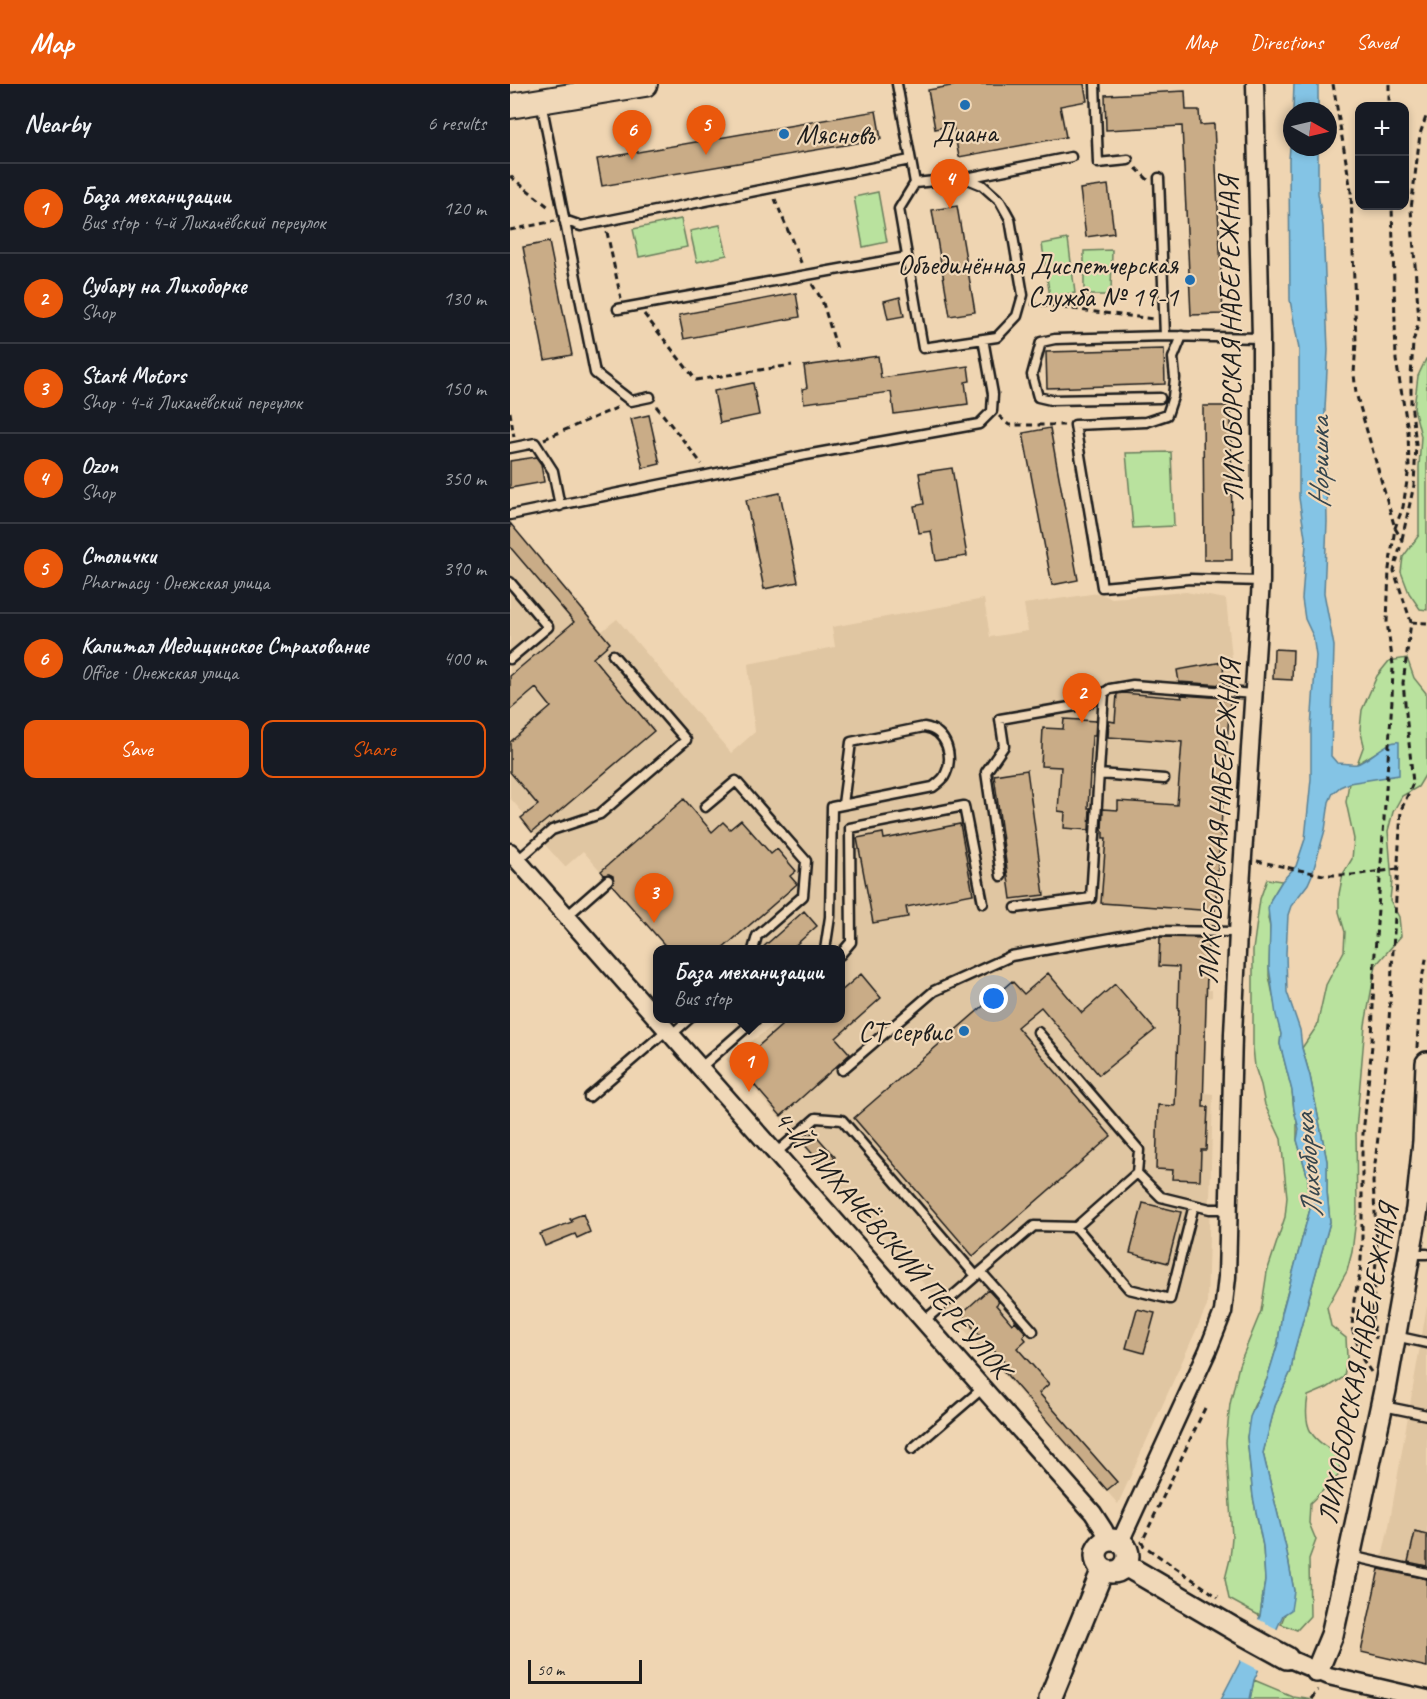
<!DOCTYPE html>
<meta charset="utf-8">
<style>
:root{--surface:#171b24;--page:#242831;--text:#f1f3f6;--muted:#9ea1a6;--line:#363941;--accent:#ea580c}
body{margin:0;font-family:Caveat,sans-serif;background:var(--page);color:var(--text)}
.controls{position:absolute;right:18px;top:18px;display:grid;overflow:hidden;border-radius:12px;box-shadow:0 3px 9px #0003}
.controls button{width:54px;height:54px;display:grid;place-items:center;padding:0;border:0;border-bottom:2px solid var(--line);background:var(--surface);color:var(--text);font:30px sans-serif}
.compass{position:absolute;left:773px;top:18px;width:54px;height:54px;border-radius:50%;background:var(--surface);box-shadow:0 3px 9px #0003;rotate:98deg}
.scale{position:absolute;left:18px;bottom:15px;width:114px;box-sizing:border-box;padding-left:6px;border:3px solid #1c1c1c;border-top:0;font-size:16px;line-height:21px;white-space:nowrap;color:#1c1c1c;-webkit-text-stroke:4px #f0d8b8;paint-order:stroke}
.you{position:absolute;left:484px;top:915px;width:21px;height:21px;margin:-15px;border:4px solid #fff;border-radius:50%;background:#1a73e8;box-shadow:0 0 0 9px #1a73e833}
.badge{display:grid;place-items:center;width:39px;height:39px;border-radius:50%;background:var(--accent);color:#fff;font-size:20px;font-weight:700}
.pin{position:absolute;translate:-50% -50px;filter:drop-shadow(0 2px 3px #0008)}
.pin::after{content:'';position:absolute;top:32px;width:21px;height:18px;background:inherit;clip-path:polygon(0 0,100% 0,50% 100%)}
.popup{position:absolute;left:143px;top:861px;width:192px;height:78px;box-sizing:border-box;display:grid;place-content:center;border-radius:12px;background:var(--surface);filter:drop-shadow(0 2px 4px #0005);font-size:20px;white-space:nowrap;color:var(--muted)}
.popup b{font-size:22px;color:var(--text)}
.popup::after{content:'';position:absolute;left:50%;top:100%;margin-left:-12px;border:12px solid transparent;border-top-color:var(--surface)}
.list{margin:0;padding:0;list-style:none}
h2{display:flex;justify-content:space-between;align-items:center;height:78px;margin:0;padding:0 24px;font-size:26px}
h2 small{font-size:20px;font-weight:400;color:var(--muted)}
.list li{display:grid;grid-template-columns:39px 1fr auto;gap:18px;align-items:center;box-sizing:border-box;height:90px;padding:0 24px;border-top:2px solid var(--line)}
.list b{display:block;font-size:22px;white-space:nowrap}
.list p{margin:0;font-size:20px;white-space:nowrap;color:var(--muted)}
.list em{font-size:20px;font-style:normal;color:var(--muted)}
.actions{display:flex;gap:12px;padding:18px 24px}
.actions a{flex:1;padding:14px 0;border:2px solid var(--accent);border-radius:12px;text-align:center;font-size:21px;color:var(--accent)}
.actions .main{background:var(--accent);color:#fff}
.map{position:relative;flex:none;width:917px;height:1615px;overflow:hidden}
header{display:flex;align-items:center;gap:36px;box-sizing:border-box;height:84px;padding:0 30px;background:var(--accent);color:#fff}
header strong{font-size:28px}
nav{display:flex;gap:33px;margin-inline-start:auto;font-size:21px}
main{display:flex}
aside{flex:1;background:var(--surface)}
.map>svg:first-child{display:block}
</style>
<header>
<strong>Map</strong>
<nav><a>Map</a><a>Directions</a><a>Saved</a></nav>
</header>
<main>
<aside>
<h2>Nearby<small>6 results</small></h2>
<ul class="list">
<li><span class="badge">1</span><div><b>База механизации</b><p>Bus stop · 4-й Лихачёвский переулок</p></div><em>120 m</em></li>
<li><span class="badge">2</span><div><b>Субару на Лихоборке</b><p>Shop</p></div><em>130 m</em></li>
<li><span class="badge">3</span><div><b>Stark Motors</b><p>Shop · 4-й Лихачёвский переулок</p></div><em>150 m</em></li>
<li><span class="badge">4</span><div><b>Ozon</b><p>Shop</p></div><em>350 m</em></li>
<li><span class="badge">5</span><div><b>Столички</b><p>Pharmacy · Онежская улица</p></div><em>390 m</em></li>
<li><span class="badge">6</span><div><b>Капитал Медицинское Страхование</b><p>Office · Онежская улица</p></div><em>400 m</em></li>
</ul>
<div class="actions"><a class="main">Save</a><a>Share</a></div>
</aside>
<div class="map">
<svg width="917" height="1615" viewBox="0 0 917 1615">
<rect width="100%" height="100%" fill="#efd5b2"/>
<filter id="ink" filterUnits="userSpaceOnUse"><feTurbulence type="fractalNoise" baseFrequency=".0167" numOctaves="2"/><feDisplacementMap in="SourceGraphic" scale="12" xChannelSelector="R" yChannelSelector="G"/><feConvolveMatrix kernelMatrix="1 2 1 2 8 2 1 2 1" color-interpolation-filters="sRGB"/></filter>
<g filter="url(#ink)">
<path fill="#e0c6a2" d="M0,439L92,547L107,535L221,669L245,648L238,580L325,563L322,543L474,515L480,553L518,547L514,520L588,509L602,514L676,508L716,515L722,574L720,617L704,841H698V847L697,906H702V913L697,914L694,1009L703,1010L697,1222L608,1420L312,1084L314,1082L292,1058L216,975L273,935L330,934V866L159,865L73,767L55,783L11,734L15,731L0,714Z
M917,1222V1583L851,1568L879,1442Z"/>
<path fill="#b9e29e" stroke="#6a7f5d" stroke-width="1.5" d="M368,108L377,158L353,163L344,113Z
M171,135L177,163L129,173L123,145Z
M210,141L217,171L187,178L180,147Z
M558,155L565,209L540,213L532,160Z
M602,166L601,211H574V167Z
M916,275H917V526L910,525L899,509L891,488L893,473L909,451V383L911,352L904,324L908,292Z
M661,368L664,442L623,444L616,369Z
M897,574L904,594L916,609L917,688L908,703L892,712L883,728L878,747L882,797L880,816L889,833L891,852L866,881L855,941L846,1046L847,1127L842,1168L837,1187L817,1223L821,1242L836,1254L837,1273L834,1293L817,1304L798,1312C792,1347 802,1355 831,1372L828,1392L800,1419L799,1439L806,1456L799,1475L800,1532L787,1546L771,1540L784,1507L776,1464L753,1369L765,1322L781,1287L784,1268L820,1138L817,1108V1077L800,992L792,964L807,942L816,901L834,867L835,848L829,828V810L833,790L842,775L844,755L836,718L839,699L848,696L880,659L872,665L847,680L854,661L850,645L852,626L867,592L879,577Z
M757,795L772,797L761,815L758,834L760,843L759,892L771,950L770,960L782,1006L784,1026L787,1036V1056L798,1094L800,1125L772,1229L768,1259L757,1295L743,1324L737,1353L743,1413L753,1462L755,1496L750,1532L719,1515L715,1495L720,1475L722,1453L716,1358L720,1320L729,1281L751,1227L757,1188L775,1133L777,1113L771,1055L755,1021L751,1001L745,983L743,963V866L750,815Z
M744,1596L782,1612L803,1615H740Z"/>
<path fill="#84c4e5" stroke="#5a8195" stroke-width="1.5" d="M784,0H808V27H783Z
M782,38V63H808V109L813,142L818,266L815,325L817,438L814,509L824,562L821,672L827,679C833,679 841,681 847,680C860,676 877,656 889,658V691L839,699L830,703L823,709L819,718L815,746L802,791L798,800L781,822L778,831L776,869L777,908L790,946L792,964L800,992L817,1077V1108L820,1138L784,1268L781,1287L765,1322L753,1369L776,1464L784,1507L781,1526L773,1531L744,1596L740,1615H711L729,1580L750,1532L755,1496L753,1462L743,1413L737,1353L740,1333L757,1295L768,1259L772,1229L800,1125L798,1094L787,1056L789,1045L784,1026L782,1007L770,960L771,950L766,931L759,883L760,843L758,824L761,815L772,797L786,782L795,755L801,695V644L806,572L803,552L795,535L792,515L796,460L789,414V265L780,216L779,76Z"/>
<path fill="#efd5b2" d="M746,1534L771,1547L751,1587L728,1575Z"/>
<path fill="#c9ac87" stroke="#1c1c1c" stroke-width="1.5" d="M452,0H574L577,17L550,22L556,53L449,73L443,41L425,45L418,6Z
M675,7L676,26H689L690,41L704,40L713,230L681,231L672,42L596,46L595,11Z
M366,27L371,55L92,102L87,75Z
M598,101L604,149L576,153L570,105Z
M447,122L465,228L440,232L422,126Z
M39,158L62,271L35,276L13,163Z
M286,209L290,233L174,255L169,231Z
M390,213L394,232L378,235L374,217Z
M654,265L655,300L537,304L536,268Z
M368,272L371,294L458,282L460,297L455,298L458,320L384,330L381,308L294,319L292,305L297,304L294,282Z
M243,299L249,331L210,339L204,307Z
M693,322H721L722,476H694Z
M139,331L150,380L133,384L121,335Z
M540,344L568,496L542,501L513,349Z
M26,373L31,380L34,398L0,404V377Z
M442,384L457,472L426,477L421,447L409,449L404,422L414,420L409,389Z
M270,409L288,498L254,505L236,416Z
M0,439L100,559L83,574L144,647L40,735L39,734L22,748L11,734L28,721L0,688V658L41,623L26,604L0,626V592L64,538L0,463Z
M764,565L783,566L782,596L763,595Z
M713,578L714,601L669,598L667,586Z
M613,609L672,614L671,611L714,614V616L720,617L705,827L591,819L596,754H593V747L592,746L593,725L608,726V717L667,721L672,658L598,653L599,637L605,638L607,610Z
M554,635L586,637L585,652H582L578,724H580L579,746L554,744L555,728L548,727L551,683L531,682L533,644L553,645Z
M517,686L534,811L501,815L484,691Z
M174,715L202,748L213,738L220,745L231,736L261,770L267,765L286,787L280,792L287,800L211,866H159L102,801L103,792L99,790L94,791L91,787Z
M450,740L463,810L396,823L398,833L363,839L347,754L373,749L374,755Z
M294,827L307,842L280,866H250Z
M650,853L698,854L693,1023H698L696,1066H691L690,1096L662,1095L663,1086L646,1085L648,1021L665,1022L669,925L668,927L669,883L649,882Z
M538,889L572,929L605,900L645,946L589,991L531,923L507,943L601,1052L463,1172L344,1034L502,897L514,910Z
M351,890L371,914L326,954L340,970L271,1032L227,981L280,934H330V908Z
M303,1048L325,1073L314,1083L292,1058Z
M633,1119L671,1128L658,1179L620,1169Z
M73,1130L80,1148L67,1154L65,1150L35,1162L30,1150L62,1138L60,1135Z
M478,1206L489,1218L486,1221L502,1240L505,1237L516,1249L513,1252L516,1256L507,1264L539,1300L529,1309L607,1398L597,1406L491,1284L496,1280L451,1230Z
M627,1225L645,1229L634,1269L616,1264Z
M905,1448L917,1451V1482L898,1478Z
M869,1485L917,1495V1583L851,1568Z"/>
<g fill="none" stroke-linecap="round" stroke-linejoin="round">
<defs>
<path id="service" d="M387,0L405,99L389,125L413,264L487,253L507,232L513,211L500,135L490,117L472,101L455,94L405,99
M585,0L588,79L618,76
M31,18L85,289L121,317L140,313
M456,94L561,73
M649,94L655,252L751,254
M54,136L71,142L400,76
M108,225L397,173
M672,252L663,274L665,294L663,313L657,331L636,338L565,341L592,503L680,495L751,497
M650,314L541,316L528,313L522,291L531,258L545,255L655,252
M0,364L25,359L43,387L50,422
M0,431L296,371L469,340L482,327L483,310L473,255
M0,498L38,543L0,575
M589,690L654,695
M195,723L226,697L296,777L293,812L247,852L243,866
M8,776L42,746L90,730L176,656L103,571
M491,792L476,688L494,662L490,635L577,620L600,605L623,601L744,610
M506,824L581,814L594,609
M57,832L98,796
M315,866L320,833L322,723L423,703C427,700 431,697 434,693C445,674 437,646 414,643L341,658L333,720
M330,871L341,858L340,744L454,722L473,819
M161,951L180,934
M190,984L247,934
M332,986L424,907L501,872L640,847L728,848
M79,1013L157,946
M266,1069L306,1034L332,1036L466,1192L414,1237
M627,1089L651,1113L700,1125H719
M566,1143L619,1205L660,1215L684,1121
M899,1170H917
M471,1188L523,1247
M466,1192L524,1142L566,1143L627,1089L629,1066L528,948
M885,1252L917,1259
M873,1322L917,1331
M402,1365L473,1304
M840,1472L917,1489"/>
<path id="minor" d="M0,768L583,1429L594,1446L598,1456
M610,1458L698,1266L713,1228L717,1193L723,950L728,848L751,497V254L745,0
M777,1574L819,1592L917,1615"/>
<path id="tertiary" d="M586 1472a16 16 0 1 1 32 0a16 16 0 1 1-32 0Z
M615,1481L726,1546L777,1574
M807,1587L822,1551L828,1524L875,1306L907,1125L914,1057L917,979
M540,1615L593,1485"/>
<path id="secondary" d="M0,22L135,0"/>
</defs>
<use href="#service" stroke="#1c1c1c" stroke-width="13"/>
<use href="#minor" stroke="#1c1c1c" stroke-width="21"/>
<use href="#tertiary" stroke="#1c1c1c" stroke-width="26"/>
<use href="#secondary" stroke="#1c1c1c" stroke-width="28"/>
<path stroke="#1c1c1c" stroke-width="3" stroke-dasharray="6 4.5" stroke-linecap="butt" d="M823,0L841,107L846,257L844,290L846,309L885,444L892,456L884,487L901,538L893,599L903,699L891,726L877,972L863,1098L867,1160L862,1237L866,1255
M879,0V22
M626,84L638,96
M0,92L40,124
M265,115L292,181
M0,146L45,137
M97,148L111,215
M302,200L312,216L327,265
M521,220L643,235
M134,230L186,296L282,281
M146,322L192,380
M0,328L4,353
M489,332L499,341H554
M34,355L111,322
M892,455L904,401L906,360L901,319V294L903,258L909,237L901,125L910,50L917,30
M901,538L917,539
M747,777L813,791H842L888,785
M907,964L910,903L917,871
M861,1288L853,1276L842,1244L844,1216L850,1190L852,1160V1060L862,961L864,884L882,616L883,581L877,538L879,485L885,444L893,423L899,384L898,346L886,276L882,122
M695,1324L632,1458L634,1462L708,1513
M801,1615L808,1606"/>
<use href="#service" stroke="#f0d8b8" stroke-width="8"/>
<use href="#minor" stroke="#f0d8b8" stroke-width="16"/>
<use href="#tertiary" stroke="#f0d8b8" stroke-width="21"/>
<use href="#secondary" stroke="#f0d8b8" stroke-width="24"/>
</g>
</g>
<g fill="#1f6fb2" stroke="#f0d8b8" stroke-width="2">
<circle cx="455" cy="21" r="6"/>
<circle cx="274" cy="50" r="6"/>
<circle cx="680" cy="196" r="6"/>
<circle cx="454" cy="947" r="6"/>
</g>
<g text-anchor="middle" stroke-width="4.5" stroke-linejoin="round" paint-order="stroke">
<g font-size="28" fill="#1c1c1c" stroke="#f0d8b8" text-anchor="end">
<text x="455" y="58" text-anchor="middle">Диана</text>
<text x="286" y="60" text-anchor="start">Мясновъ</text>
<text x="668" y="190">Объединённая Диспетчерская<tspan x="668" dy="32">Служба № 19-1</tspan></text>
<text x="442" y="957">СТ сервис</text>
</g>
<g font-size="28" fill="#1c1c1c" stroke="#f0d8b8">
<text transform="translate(720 255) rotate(-91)" y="10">ЛИХОБОРСКАЯ НАБЕРЕЖНАЯ</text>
<text transform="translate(708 738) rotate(-86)" y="10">ЛИХОБОРСКАЯ НАБЕРЕЖНАЯ</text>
<text transform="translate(383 1159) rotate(49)" y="10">4-Й ЛИХАЧЁВСКИЙ ПЕРЕУЛОК</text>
<text transform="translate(847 1280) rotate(-79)" y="10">ЛИХОБОРСКАЯ НАБЕРЕЖНАЯ</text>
</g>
<g font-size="30" font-style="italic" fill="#36464e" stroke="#f0d8b8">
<text transform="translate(809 379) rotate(-90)" y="10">Норишка</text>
<text transform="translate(798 1082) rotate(-95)" y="10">Лихоборка</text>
</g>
</g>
</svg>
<div class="controls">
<button>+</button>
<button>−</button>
</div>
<svg class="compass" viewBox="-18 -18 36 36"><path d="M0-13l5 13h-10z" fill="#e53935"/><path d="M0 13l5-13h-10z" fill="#9ea1a6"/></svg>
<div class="scale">50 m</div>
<div class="you"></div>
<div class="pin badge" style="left:239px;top:1008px">1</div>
<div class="popup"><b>База механизации</b>Bus stop</div>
<div class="pin badge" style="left:572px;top:639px">2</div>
<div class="pin badge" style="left:144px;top:839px">3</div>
<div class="pin badge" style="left:440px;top:125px">4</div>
<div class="pin badge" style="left:196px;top:71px">5</div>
<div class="pin badge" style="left:122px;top:76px">6</div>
</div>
</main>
